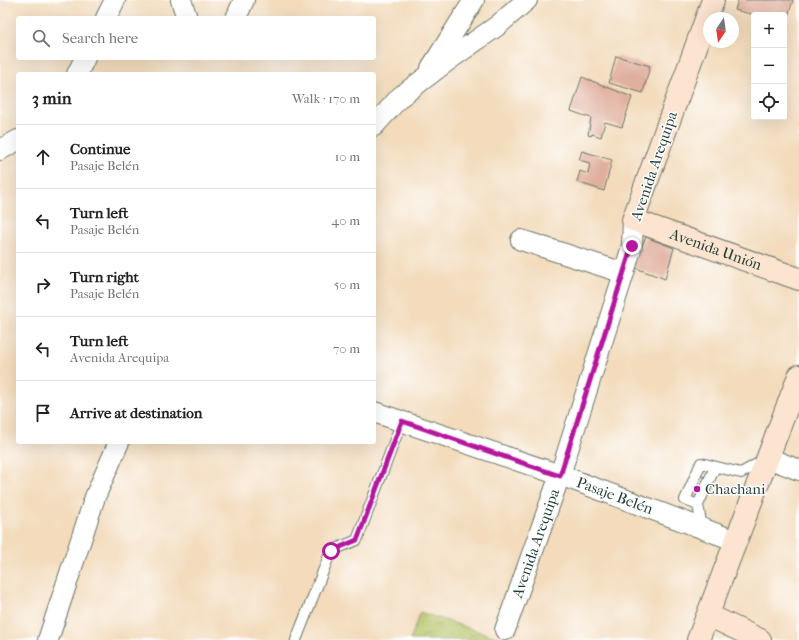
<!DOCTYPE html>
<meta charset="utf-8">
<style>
:root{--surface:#fff;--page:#f6f6f6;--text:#202124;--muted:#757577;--line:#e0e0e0}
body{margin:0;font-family:"IM FELL French Canon",serif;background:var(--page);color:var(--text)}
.controls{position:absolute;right:12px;top:12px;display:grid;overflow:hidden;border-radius:4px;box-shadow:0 4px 16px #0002}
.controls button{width:36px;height:36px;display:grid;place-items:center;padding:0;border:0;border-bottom:1px solid var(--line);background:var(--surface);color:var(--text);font:20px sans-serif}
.compass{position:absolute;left:703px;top:12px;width:36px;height:36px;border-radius:50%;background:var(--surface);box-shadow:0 4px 16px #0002;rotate:193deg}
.stop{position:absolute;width:12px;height:12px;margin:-9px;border:3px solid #b5179e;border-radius:50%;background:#fff}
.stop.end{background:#b5179e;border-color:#fff;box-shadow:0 1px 4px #0008}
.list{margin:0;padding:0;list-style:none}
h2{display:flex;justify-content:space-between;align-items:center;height:52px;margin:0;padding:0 16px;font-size:17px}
h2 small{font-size:13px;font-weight:400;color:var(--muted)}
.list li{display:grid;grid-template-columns:26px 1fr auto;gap:12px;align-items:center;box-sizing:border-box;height:64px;padding:0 16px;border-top:1px solid var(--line)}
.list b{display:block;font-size:15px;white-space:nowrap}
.list p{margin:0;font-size:13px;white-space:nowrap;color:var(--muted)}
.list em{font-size:13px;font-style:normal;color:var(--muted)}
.icon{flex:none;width:22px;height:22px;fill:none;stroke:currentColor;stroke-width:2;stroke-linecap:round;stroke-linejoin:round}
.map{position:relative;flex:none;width:799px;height:640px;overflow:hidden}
.search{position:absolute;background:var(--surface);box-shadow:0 4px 16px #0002;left:16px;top:16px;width:360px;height:44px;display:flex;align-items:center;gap:10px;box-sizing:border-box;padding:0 14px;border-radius:4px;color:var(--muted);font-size:15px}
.panel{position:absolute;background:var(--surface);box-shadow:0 4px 16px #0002;left:16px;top:72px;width:360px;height:372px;border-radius:4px}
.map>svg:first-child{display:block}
</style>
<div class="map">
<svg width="799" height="640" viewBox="0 0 799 640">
<defs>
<pattern id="park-tufts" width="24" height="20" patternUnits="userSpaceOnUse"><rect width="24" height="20" fill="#b6c365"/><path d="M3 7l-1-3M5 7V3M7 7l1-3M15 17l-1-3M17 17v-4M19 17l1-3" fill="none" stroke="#93a054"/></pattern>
</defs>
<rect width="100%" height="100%" fill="#fff"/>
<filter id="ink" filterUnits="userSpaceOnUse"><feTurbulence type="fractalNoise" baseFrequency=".025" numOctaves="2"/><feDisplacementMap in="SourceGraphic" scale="8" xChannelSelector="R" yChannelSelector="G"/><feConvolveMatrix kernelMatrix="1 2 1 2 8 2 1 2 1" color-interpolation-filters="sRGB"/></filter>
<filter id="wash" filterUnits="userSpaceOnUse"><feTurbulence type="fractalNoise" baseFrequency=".012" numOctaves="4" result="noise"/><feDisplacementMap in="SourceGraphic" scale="16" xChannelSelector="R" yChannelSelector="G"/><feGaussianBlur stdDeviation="0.9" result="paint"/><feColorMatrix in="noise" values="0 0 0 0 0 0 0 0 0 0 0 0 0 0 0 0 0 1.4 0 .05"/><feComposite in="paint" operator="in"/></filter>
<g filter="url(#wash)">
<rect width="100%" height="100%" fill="#f3dbbc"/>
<path fill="url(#park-tufts)" stroke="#6a804c" d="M420,612L505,640H410Z"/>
<g id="blocks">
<path fill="#e0af9e" d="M738,0H793L786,23L784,22V15H755L735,10Z
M616,56L650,66L643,93L609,83Z
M582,77L632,97L622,127L605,122L601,137L592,134L591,136L588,135L591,118L571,111Z
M582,151L612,160L604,191L577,182L580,171L588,174L590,163L579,160Z
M646,237L674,248L665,279L633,267Z
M693,472L712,480L702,505L682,497Z"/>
</g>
</g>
<g filter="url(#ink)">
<use href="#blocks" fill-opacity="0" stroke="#697464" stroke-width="1"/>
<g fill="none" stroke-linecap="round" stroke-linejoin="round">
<defs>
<path id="service" d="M698,505L715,467
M702,528L698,505L685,500L701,463L741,473L764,460
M296,640L331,551L357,540L402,421"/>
<g id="minor">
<path d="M181,0L187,18"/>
<path d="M106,18L115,0"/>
<path d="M236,18L244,0"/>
<path d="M431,68L474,0"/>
<path d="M77,74L85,58"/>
<path d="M374,126L400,97L450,59L497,26L527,0"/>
<path d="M0,150L18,140"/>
<path d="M521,240L624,273"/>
<path id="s1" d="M374,412L560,475L736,541"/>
<path d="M768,458L799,470"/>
<path id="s2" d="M505,630L560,475L624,273L632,246L633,220"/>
<path d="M48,640L95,497L119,442"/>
</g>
<g id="secondary">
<path id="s3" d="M713,0L633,220L799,279"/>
<path d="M708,615L760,640"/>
<path d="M698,640L799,376"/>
</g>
</defs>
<use href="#service" stroke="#697464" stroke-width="12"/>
<use href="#minor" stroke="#697464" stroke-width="22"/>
<use href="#secondary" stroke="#697464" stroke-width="24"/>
<use href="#service" stroke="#fff" stroke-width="10"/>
<use href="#minor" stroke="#fff" stroke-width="20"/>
<use href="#secondary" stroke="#fde4d1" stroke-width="22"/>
</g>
</g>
<g fill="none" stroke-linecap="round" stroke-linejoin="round" filter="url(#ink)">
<path stroke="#b5179e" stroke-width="5" d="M331,551L357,540L402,421L560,476L632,246"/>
</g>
<circle fill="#b5179e" stroke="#fff" stroke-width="1.5" cx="697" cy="489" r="4"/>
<g text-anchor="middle" stroke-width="3" stroke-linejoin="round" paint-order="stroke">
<g font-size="15" fill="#1f3d34" stroke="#fff">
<text transform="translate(654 166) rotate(-71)" y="5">Avenida Arequipa</text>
<text dy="5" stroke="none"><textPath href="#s3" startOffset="322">Avenida Unión</textPath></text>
<text dy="5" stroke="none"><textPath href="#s1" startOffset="255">Pasaje Belén</textPath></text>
<text dy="5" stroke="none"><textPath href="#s2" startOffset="92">Avenida Arequipa</textPath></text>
</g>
<g font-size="15" fill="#1f3d34" stroke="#fff" text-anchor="start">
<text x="705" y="494">Chachani</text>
</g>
</g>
</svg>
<div class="controls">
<button>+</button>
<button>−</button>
<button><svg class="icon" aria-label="locate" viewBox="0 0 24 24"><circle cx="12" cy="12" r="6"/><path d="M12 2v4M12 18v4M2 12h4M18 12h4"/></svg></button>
</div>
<svg class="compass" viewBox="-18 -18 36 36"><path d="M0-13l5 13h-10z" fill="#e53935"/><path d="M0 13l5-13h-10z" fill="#757577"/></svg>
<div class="stop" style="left:331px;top:551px"></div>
<div class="stop end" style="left:632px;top:246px"></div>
<div class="search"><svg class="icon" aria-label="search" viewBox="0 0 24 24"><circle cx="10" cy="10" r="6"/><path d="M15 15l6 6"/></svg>Search here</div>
<section class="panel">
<h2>3 min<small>Walk · 170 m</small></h2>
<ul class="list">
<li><svg class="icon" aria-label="ahead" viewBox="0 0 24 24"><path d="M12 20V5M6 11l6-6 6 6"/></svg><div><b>Continue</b><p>Pasaje Belén</p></div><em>10 m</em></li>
<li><svg class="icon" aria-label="left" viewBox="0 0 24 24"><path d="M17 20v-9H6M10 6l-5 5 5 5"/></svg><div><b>Turn left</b><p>Pasaje Belén</p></div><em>40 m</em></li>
<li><svg class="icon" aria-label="right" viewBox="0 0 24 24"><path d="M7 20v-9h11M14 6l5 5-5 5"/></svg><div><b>Turn right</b><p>Pasaje Belén</p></div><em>50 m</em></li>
<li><svg class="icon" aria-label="left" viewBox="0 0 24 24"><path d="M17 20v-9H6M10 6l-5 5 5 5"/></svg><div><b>Turn left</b><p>Avenida Arequipa</p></div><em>70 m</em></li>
<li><svg class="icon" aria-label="arrive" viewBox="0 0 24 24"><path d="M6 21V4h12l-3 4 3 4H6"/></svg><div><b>Arrive at destination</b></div></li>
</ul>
</section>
</div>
